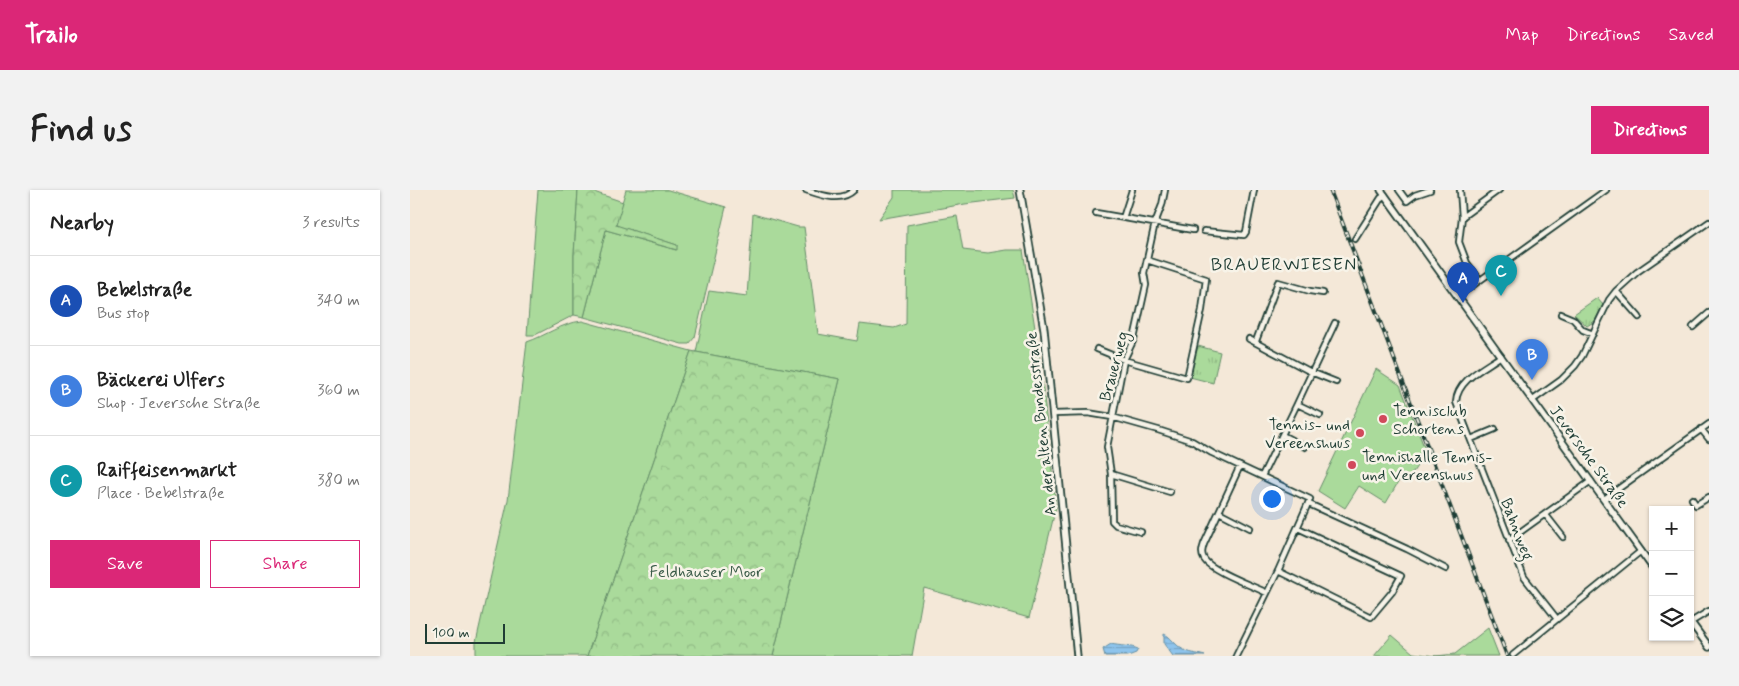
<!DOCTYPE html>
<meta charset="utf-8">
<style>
:root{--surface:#fff;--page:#f2f2f2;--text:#222;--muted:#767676;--line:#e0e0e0;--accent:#db2777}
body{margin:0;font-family:Mynerve,sans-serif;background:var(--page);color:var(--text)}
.controls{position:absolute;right:15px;bottom:15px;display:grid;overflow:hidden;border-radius:0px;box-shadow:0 1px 4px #0004}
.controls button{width:45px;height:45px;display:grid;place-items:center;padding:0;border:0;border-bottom:1px solid var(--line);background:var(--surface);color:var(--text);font:25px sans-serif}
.scale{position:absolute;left:15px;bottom:12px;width:80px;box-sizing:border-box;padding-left:5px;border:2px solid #1f3d34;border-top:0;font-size:14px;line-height:18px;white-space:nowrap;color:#1f3d34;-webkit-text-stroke:4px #f7f3e8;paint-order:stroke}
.you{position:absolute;left:861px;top:308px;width:18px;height:18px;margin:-12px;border:4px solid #fff;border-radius:50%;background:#1a73e8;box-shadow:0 0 0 8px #1a73e833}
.badge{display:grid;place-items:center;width:32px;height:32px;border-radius:50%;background:var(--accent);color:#fff;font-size:16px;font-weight:700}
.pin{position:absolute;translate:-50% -41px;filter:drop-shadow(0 1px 2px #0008)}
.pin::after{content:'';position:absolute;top:26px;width:18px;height:15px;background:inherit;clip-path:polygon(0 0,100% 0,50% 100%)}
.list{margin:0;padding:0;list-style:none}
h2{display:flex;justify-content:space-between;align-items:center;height:65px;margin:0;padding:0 20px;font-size:21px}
h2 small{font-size:16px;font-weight:400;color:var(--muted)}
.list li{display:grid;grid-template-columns:32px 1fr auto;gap:15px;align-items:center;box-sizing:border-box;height:90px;padding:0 20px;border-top:1px solid var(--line)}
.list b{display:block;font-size:19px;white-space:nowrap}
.list p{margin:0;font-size:16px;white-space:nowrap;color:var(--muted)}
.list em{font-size:16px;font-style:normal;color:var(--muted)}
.actions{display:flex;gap:10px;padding:15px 20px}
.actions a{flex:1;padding:11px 0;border:1px solid var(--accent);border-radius:0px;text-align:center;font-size:18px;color:var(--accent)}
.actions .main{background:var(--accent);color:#fff}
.icon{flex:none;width:28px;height:28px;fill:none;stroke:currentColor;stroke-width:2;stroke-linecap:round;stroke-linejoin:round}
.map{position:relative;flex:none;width:1299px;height:466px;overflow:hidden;border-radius:0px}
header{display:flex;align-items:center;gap:30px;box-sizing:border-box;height:70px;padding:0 25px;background:var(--accent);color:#fff}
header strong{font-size:24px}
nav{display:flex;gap:28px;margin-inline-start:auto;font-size:18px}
.intro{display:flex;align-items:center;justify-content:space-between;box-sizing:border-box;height:120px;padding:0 30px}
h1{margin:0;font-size:35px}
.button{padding:12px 22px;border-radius:0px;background:var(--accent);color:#fff;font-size:18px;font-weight:700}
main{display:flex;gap:30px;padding:0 30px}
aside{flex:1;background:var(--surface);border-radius:0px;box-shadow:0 1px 4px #0004}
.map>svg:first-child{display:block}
</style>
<header>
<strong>Trailo</strong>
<nav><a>Map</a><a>Directions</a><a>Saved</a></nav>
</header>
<div class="intro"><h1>Find us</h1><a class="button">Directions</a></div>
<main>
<aside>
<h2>Nearby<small>3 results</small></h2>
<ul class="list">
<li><span class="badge" style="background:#1a4fb4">A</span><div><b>Bebelstraße</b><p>Bus stop</p></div><em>340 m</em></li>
<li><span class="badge" style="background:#3f7fe0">B</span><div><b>Bäckerei Ulfers</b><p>Shop · Jeversche Straße</p></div><em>360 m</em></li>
<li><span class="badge" style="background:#0f9aa8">C</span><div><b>Raiffeisenmarkt</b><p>Place · Bebelstraße</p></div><em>380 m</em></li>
</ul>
<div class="actions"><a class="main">Save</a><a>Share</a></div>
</aside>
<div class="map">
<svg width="1299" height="466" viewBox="0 0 1299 466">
<defs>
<pattern id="forest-crowns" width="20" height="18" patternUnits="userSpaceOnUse" patternTransform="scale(1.25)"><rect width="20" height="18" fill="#aada9b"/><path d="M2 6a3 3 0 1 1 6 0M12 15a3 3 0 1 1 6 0" fill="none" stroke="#92bc86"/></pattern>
<pattern id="park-tufts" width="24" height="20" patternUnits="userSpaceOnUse" patternTransform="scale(1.25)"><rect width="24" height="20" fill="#aada9b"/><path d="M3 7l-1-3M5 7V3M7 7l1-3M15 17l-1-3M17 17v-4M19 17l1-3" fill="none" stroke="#92bc86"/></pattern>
<pattern id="water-rules" width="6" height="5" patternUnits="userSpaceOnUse" patternTransform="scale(1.25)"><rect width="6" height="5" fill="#8ec4ec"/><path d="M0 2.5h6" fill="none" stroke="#73a0c0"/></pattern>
</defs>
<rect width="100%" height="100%" fill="#f4e8d8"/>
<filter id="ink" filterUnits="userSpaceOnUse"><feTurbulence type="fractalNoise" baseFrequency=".02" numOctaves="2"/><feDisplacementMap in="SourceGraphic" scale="10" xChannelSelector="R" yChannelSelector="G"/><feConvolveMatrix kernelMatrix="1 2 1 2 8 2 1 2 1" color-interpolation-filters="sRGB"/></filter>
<g filter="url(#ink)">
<path fill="#aada9b" stroke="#648c68" d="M128,0H168L164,65V125L125,145H117Z
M216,0H258L316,17L285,147L279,154H272L174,127L196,40L266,60L267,55L205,35Z
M484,0H603L605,8L555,14L469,29L484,7Z
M343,24L388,37H394L408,144L447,151L450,134L484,138L496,134L497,35L547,26L553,60L578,63L596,60H613L630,171L646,317L619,428L514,398L502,466H363L430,189L286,162L299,101L337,106Z
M172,131L281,161L177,466H66V452L98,310L117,152C135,146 152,133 172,131Z
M966,179L990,195L1016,262L996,293L990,289L976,313L949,296L935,318L908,301Z
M1078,438L1089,466H964L982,445L1003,463L1026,466L1045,464Z"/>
<path fill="url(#forest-crowns)" stroke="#648c68" d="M168,0H178L213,12L206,35L267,55V60L196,40L174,127L164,125V65Z
M281,161L430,189L363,466H177Z"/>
<path fill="url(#park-tufts)" stroke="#648c68" d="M1187,108L1193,115L1185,131L1177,136L1164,124Z
M788,156L810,162L803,193L780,187Z"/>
<path fill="url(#water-rules)" stroke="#628ea2" d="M754,444C760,446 762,451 767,455C775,463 785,463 795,466H763L754,454Z
M701,454C709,456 722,456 728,459L726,463L718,466H695L693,459Z"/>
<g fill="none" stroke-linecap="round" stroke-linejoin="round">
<defs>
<path id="street" d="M396,0C411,5 431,13 444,0
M989,0L997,11L1005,5L1020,0
M1050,0L1052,27L1049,52L1057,73L1070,90
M686,23L783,40
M1052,27L1089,0
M713,28L722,0
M794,41L834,45L836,42L844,0
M945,49L971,8L975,5
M1206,101L1229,127
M1048,106L1196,0
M1151,124L1163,129L1173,140L1183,144
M1283,137L1299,123
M839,149L901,182L926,192
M846,151L868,92L900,101L913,103
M687,159L714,170L777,188L792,120L796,89L737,70
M1091,166C1074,178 1047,190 1046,212L1114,387L1147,429
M1123,210L1151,190L1165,176L1172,166L1199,110L1206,101L1227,82L1299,32
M887,214L925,133
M643,224L678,223L702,227L748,240L782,251L802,263L900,309L868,381L826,466
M1291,239L1299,249
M872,245L895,257
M1061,249L1085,239
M830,276L794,354C792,360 791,364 794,369C801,381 843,396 857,403
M701,284L760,302
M852,286L887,214L910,225
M1194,309L1299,234
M1282,309L1286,315L1299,307
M899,314L997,359L1036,379
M809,322L840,338
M1135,324L1153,347
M731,342L706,335L702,331L701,284L697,257L714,170L724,149L736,95L734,83L745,33L752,15L755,0
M1099,350L1181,291
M868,381L961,427L982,402L991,386L888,338
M1281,432L1299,421
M1103,465L1231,361"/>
<path id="secondary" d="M610,0L634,139L667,466
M971,0L1243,378
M1280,431L1299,457"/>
</defs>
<use href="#street" stroke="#1f3d34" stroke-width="8"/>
<use href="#secondary" stroke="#1f3d34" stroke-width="9"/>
<use href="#street" stroke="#f7f3e8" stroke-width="4.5"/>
<use href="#secondary" stroke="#f7f3e8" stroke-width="5.5"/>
<defs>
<path id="rail" d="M920,0L1097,466"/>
</defs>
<use href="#rail" stroke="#1f3d34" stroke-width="4"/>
<use href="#rail" stroke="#f7f3e8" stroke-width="2" stroke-dasharray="5.5" stroke-linecap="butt"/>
</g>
</g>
<g fill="#d1495b" stroke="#f7f3e8" stroke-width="2">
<circle cx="973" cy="229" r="5"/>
<circle cx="950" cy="243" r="5"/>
<circle cx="942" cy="275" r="5"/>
</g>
<g text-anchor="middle" stroke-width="5" stroke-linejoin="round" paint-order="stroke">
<g font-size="16" fill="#1f3d34" stroke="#f7f3e8">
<text transform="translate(703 176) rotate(-75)" y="6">Brauerweg</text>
<text transform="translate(630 234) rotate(-96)" y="6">An der alten Bundesstraße</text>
<text transform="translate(1180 266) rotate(54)" y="6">Jeversche Straße</text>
<text transform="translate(1108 339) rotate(69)" y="6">Bahnweg</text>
</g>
<g font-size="16" fill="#1f3d34" stroke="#f7f3e8" text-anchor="start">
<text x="983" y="226">Tennisclub<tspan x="983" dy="18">Schortens</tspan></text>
<text x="940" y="240" text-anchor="end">Tennis- und<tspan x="940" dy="18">Vereenshuus</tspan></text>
<text x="952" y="272">Tennishalle Tennis-<tspan x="952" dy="18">und Vereenshuus</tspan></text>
</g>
<g font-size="16" fill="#3b5c49" stroke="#f7f3e8">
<text x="296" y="387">Feldhauser Moor</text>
</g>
<g font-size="18" letter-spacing="1" fill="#1f3d34" stroke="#f7f3e8">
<text x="874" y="80">BRAUERWIESEN</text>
</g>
</g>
</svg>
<div class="controls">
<button>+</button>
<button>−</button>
<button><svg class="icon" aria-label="layers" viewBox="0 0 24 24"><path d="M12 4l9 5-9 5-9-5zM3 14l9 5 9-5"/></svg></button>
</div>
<div class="scale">100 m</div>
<div class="you"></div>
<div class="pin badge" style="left:1053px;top:113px;background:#1a4fb4">A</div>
<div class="pin badge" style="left:1122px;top:190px;background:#3f7fe0">B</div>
<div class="pin badge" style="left:1091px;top:106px;background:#0f9aa8">C</div>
</div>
</main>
